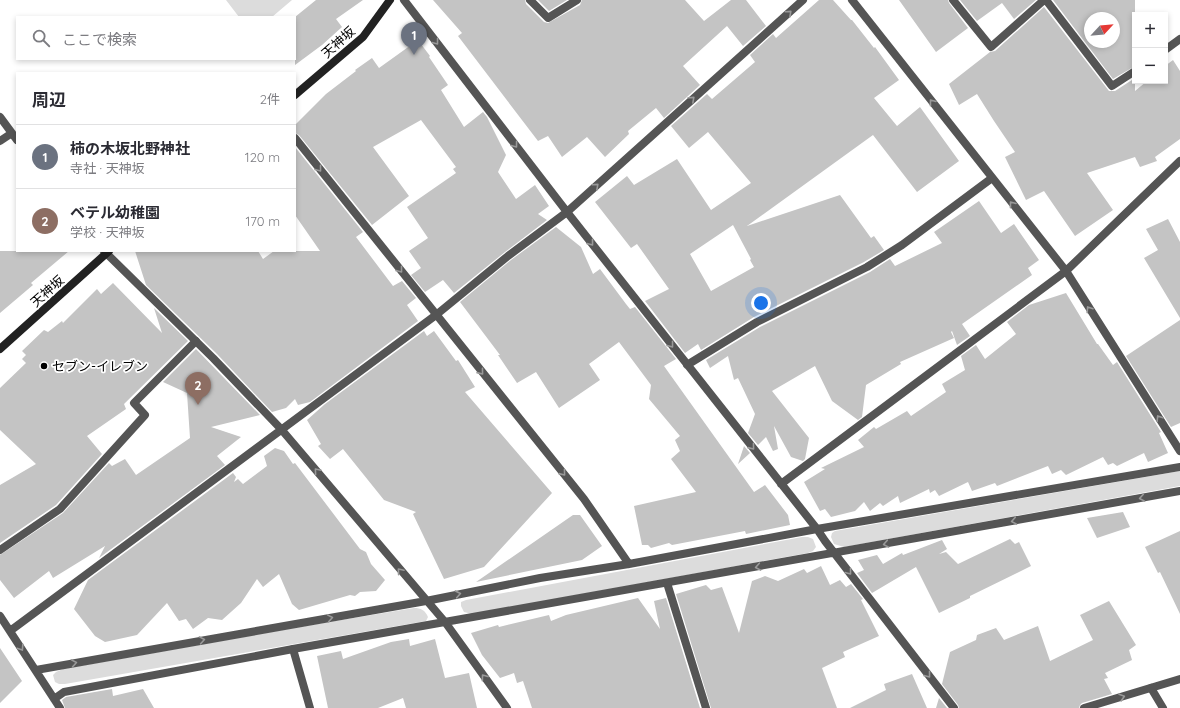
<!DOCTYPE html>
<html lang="ja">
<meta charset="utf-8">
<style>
:root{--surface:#fff;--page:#f2f2f3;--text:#2b2b33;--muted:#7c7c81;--line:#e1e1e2;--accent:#b45309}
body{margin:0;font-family:Quicksand,"Noto Sans JP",sans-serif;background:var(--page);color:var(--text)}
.controls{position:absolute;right:12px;top:12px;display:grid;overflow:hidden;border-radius:0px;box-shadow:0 2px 6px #0003}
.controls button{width:36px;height:36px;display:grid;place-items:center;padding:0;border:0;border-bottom:1px solid var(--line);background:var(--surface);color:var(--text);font:20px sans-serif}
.compass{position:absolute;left:1084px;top:12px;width:36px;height:36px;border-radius:50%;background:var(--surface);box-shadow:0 2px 6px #0003;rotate:64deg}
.you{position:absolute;left:761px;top:303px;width:14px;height:14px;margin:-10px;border:3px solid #fff;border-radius:50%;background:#1a73e8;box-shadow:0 0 0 6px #1a73e833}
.badge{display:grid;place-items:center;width:26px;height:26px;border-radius:50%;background:var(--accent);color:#fff;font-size:13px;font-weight:700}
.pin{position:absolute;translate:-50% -33px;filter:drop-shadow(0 1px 2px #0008)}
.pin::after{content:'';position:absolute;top:21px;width:14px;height:12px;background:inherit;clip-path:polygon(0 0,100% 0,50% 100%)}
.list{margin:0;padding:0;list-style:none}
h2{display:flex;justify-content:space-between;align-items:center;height:52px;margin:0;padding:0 16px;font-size:17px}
h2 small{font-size:13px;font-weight:400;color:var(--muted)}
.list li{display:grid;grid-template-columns:26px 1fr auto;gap:12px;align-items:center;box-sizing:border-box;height:64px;padding:0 16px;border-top:1px solid var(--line)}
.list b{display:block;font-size:15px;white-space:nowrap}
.list p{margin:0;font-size:13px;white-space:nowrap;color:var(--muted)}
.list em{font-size:13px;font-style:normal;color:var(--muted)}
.icon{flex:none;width:22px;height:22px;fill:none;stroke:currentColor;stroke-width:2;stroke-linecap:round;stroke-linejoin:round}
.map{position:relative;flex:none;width:1180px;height:708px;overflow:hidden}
.search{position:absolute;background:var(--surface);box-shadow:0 2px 6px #0003;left:16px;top:16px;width:280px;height:44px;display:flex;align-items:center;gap:10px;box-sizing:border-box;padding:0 14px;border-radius:0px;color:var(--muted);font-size:15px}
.panel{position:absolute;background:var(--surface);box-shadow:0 2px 6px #0003;left:16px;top:72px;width:280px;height:180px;border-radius:0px}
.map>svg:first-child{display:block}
</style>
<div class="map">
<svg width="1180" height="708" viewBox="0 0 1180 708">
<rect width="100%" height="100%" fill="#fff"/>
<path fill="#dcdcdc" d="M226,0H292L272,17H239Z
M1180,471V486L844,547L834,544L831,537L832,533L835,531Z
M802,537H808L813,539L816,547L813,551L808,553L472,614L464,612L461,606V602L466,600Z
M414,608C421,608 425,610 428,617L426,621L65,684H59L55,682L53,675L56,672L63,669L311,625Z"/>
<path fill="#c4c4c4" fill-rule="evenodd" d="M316,0H363L336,19L342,27L322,45L295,65V17Z
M433,0H525L526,4L544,22L548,23L580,5L582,0H685L704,21L731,0H746L766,26L743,46L727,26L683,66L700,85L664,118L656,108L628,131L629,134L605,157L587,137L562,157L548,136L538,141L458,36L462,33Z
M538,0H567L549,11Z
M819,0H833L851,20H852L874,48L875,47L899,80L874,98L897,126L920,107L959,161L917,192L873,135L747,226L840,195L871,238L874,236L884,250L864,262L754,317L701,350L698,344L685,353L645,301L669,289L637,244L631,248L595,202L627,176L634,185L677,159L711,210L751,183L708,132L689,148L671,126L707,94L712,99L755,62L750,55L773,34L776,38ZM733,225L751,259L750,260L754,267L711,291L690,254Z
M899,0H948L949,3L968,28L936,52Z
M960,0H1036L1014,19L1002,3L977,21Z
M1053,0H1135V66L1113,79ZM1090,18H1114V42H1090Z
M1044,7L1109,91H1115L1135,78V91L1147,81H1165V66L1173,60L1180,71V139L1155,157L1157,161L1140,167L1135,157L1087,173L1113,210L1075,236L1044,191L1026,200L1005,157L1015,152L994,121L977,94L959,105L949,84L990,52L995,51Z
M418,40L430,56L429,57L448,85L441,90L464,127L483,112L487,117L506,155L498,172L516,199L535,185L549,206L538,214L547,220L505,252L454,293L443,280L425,292L411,275L421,268L409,251L428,238L407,207L456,173L453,169L456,167L421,120L373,147L409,196L372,225L299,135L295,133V125L326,94L356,71L355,70L372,58L379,68Z
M295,147L363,232L356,237L393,286L402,281L416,298L407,305L418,321L310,402L298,405L295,399L286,408L272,412L217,354L146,285L135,251H258L263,259L274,251H320L295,215Z
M979,201L1001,233L1014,224L1039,260L1028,268L1032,275L962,324L970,336L957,345L952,331L951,332L954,338L900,362L901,364L866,385L862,417L858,420L832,401L815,366L772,391L809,438L805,459L803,461L791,457L774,426L778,449L773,451L766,437L758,445L748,433L755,414L738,378L734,380L728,356L710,368L706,360L760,327L870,272L890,259L895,266L942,243L934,232Z
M1168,219L1180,242V318L1144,258L1158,250L1146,229Z
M556,227L581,247L593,274L600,269L626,304L630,309L635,307L676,359L664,366L754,492L765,485L788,515L790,525L746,534L745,531L672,545L669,543L651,548L648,545H642L634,506L696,492L671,459L680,451L675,440L680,436L649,399L651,385L619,342L589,364L600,380L559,408L536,372L517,383L498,355H500L460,302L511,260Z
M0,251H69L31,283L33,285L0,313Z
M113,283L162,333L154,308L188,341L124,404L126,409L87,436L102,454L56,505L0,543V485L36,464L0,430V388L26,363L22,359L26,355L22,351L44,330L48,332L62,321L63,323L97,289L101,294Z
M1066,293L1097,344H1098L1113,365L1117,362L1161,432L1159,433L1168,453L1148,462L1144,453L1117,466L1113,463L1108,465L1103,457L1066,475L1061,470L1052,474L1048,466L997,486L995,483L972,491L968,482L939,496L935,490L930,493L929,489L900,503L898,496L883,506L880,503L870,511L864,502L855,511L831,517L825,509L820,511L804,482L825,469L821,468L864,447L858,440L874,427L876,429L907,411L911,416L946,392L942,384L965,370L961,356L976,345L985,359L1016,334L1007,322L1029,305Z
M1180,320V423L1171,427L1126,356Z
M424,331L427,336L434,331L456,361L458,360L475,387L465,392L552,493L484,567L444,579L413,514L416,512L384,500L343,449L330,459L318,446L321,444L307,420L325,404Z
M196,349L260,415L211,427L241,437L217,456L225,465L99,558L105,546L53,578L49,571L14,598L0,580V555L63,513L109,463L112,466L125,459L136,475L190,438L187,393L163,382Z
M744,446L750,453L738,464Z
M275,448L284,451L293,464L295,463L360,549L366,552L371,564L385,580L376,591L360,592L355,596L350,595L299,610L292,604L279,574L263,587L257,579L241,603L222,620L208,618L193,629L186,619L179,621L167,603L137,635L105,642L95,636L74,609L88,580L233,473L236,477L234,482L238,479L243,484L267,466L264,456Z
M1123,512L1130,527L1097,538L1087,518Z
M573,515H580L602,546L582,560L476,582Z
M1180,531V614L1160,572L1158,573L1145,547Z
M1010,539L1015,544L1019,542L1031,566L970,596V598L939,613L916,567L872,593L857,573L864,570L858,560L877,555L883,564L902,553L903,555L942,540L947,549L939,554L946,552L958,564Z
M821,566L830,585L840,580L846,587L851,584L863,599L861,600L879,636L843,652L845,657L822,668L837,708H711L676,594L706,585L711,590L722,587L739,633L752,581L765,576L778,581L804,569L807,573Z
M638,598L660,629L654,601L666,598L700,708H532L523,681L517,683L514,673L500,678L482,655L471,633L498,625L499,627L549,615L551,621L566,615Z
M1109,601L1136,645L1129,650L1132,660L1105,673L1108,678L1104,679L1112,694L1082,703L1080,705L1079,708H959L958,705L942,684L950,652L976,640L977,635L996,628L1004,640L1038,626L1050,661L1093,640L1080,615Z
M409,639L410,646L435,639L445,678L469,673L477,708H406L403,698L378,708H328L317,656L341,651L343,659L391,642Z
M0,648L22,681L0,703Z
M912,674L927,708H850L886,690L884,684Z
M112,689L113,696L143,689L154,708H65L62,700L66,697Z
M939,698L947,708H936Z"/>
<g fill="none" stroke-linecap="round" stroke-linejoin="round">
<path stroke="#555" stroke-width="8" d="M530,0L548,18L577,0
M953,0L991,47L1044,0
M1046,0L1112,86L1135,71
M1165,50L1180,39
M0,550L60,509L145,415L134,403L196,341
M667,583L706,708
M293,649L310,708
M1151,688L1163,708"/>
<path stroke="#555" stroke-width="8" d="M404,0L567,212L817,529L825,541L954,708
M852,0L1066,271L1180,451
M0,117L17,140
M295,138L584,499L629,564
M0,141L12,133
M104,251L213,358L281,429L445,622L507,708
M687,365L757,322L867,267L902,245L992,178
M781,484L1066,271L1180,161
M0,616L60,708
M10,631L436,315L508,256L567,212L803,0
M36,670L426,601L540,578L629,564L817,529L1180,467
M54,699L64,692L293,649L1180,491
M1084,708L1180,679"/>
<path stroke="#222" stroke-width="8" d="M295,95L363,37L390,0
M0,349L109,251"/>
</g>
<defs><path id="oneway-chevron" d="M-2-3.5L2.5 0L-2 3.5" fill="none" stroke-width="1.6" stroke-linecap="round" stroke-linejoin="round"/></defs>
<g stroke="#999">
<use href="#oneway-chevron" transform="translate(789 13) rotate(-42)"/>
<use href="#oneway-chevron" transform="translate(436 42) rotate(53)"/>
<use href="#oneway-chevron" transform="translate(692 99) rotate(-42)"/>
<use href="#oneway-chevron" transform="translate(932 102) rotate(-128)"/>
<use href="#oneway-chevron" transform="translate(515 145) rotate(53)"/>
<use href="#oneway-chevron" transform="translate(319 169) rotate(52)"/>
<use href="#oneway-chevron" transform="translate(596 186) rotate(-42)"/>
<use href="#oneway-chevron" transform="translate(1012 204) rotate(-128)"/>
<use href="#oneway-chevron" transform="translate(591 243) rotate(52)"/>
<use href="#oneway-chevron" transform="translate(400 270) rotate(52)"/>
<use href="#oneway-chevron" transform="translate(1089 309) rotate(-123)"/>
<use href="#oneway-chevron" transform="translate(671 345) rotate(52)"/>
<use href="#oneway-chevron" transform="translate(481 372) rotate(51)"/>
<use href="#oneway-chevron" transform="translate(1159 418) rotate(-122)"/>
<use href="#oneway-chevron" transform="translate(752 447) rotate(51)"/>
<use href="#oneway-chevron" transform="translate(317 471) rotate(-130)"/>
<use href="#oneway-chevron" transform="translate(563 473) rotate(51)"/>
<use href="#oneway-chevron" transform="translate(1142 498) rotate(170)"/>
<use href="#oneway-chevron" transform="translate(1014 521) rotate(170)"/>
<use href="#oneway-chevron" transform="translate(886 544) rotate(170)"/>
<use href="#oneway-chevron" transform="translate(758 567) rotate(170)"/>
<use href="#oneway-chevron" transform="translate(400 571) rotate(-130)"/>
<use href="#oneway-chevron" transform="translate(849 572) rotate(52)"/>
<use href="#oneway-chevron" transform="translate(458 594) rotate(-11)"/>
<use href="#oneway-chevron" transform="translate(330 618) rotate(-10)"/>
<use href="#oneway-chevron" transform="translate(202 640) rotate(-10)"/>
<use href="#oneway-chevron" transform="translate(21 648) rotate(57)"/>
<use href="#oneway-chevron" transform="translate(74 663) rotate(-10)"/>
<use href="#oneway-chevron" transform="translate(928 675) rotate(52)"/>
<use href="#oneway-chevron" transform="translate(484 677) rotate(-126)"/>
<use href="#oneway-chevron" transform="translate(1122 697) rotate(-17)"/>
</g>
<circle fill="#000" stroke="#fff" stroke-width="1.5" cx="44" cy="366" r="4"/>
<g text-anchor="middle" stroke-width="3.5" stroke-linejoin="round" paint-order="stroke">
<g font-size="13" fill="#000" stroke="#fff">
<text transform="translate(338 42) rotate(-42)" y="5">天神坂</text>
<text transform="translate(47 291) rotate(-42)" y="5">天神坂</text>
</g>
<g font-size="13" fill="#000" stroke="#fff" text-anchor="start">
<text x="52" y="371">セブン-イレブン</text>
</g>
</g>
</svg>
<div class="controls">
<button>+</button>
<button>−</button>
</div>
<svg class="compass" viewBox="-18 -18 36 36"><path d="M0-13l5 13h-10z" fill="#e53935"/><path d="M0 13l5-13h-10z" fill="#7c7c81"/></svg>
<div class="you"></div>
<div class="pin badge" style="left:414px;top:55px;background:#6b7280">1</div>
<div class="pin badge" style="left:198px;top:405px;background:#8d6e63">2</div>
<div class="search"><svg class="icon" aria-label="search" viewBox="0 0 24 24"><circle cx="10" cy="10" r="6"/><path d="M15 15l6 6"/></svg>ここで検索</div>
<section class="panel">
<h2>周辺<small>2件</small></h2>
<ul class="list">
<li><span class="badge" style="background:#6b7280">1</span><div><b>柿の木坂北野神社</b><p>寺社 · 天神坂</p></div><em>120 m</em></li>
<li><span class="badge" style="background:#8d6e63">2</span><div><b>ベテル幼稚園</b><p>学校 · 天神坂</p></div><em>170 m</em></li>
</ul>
</section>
</div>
